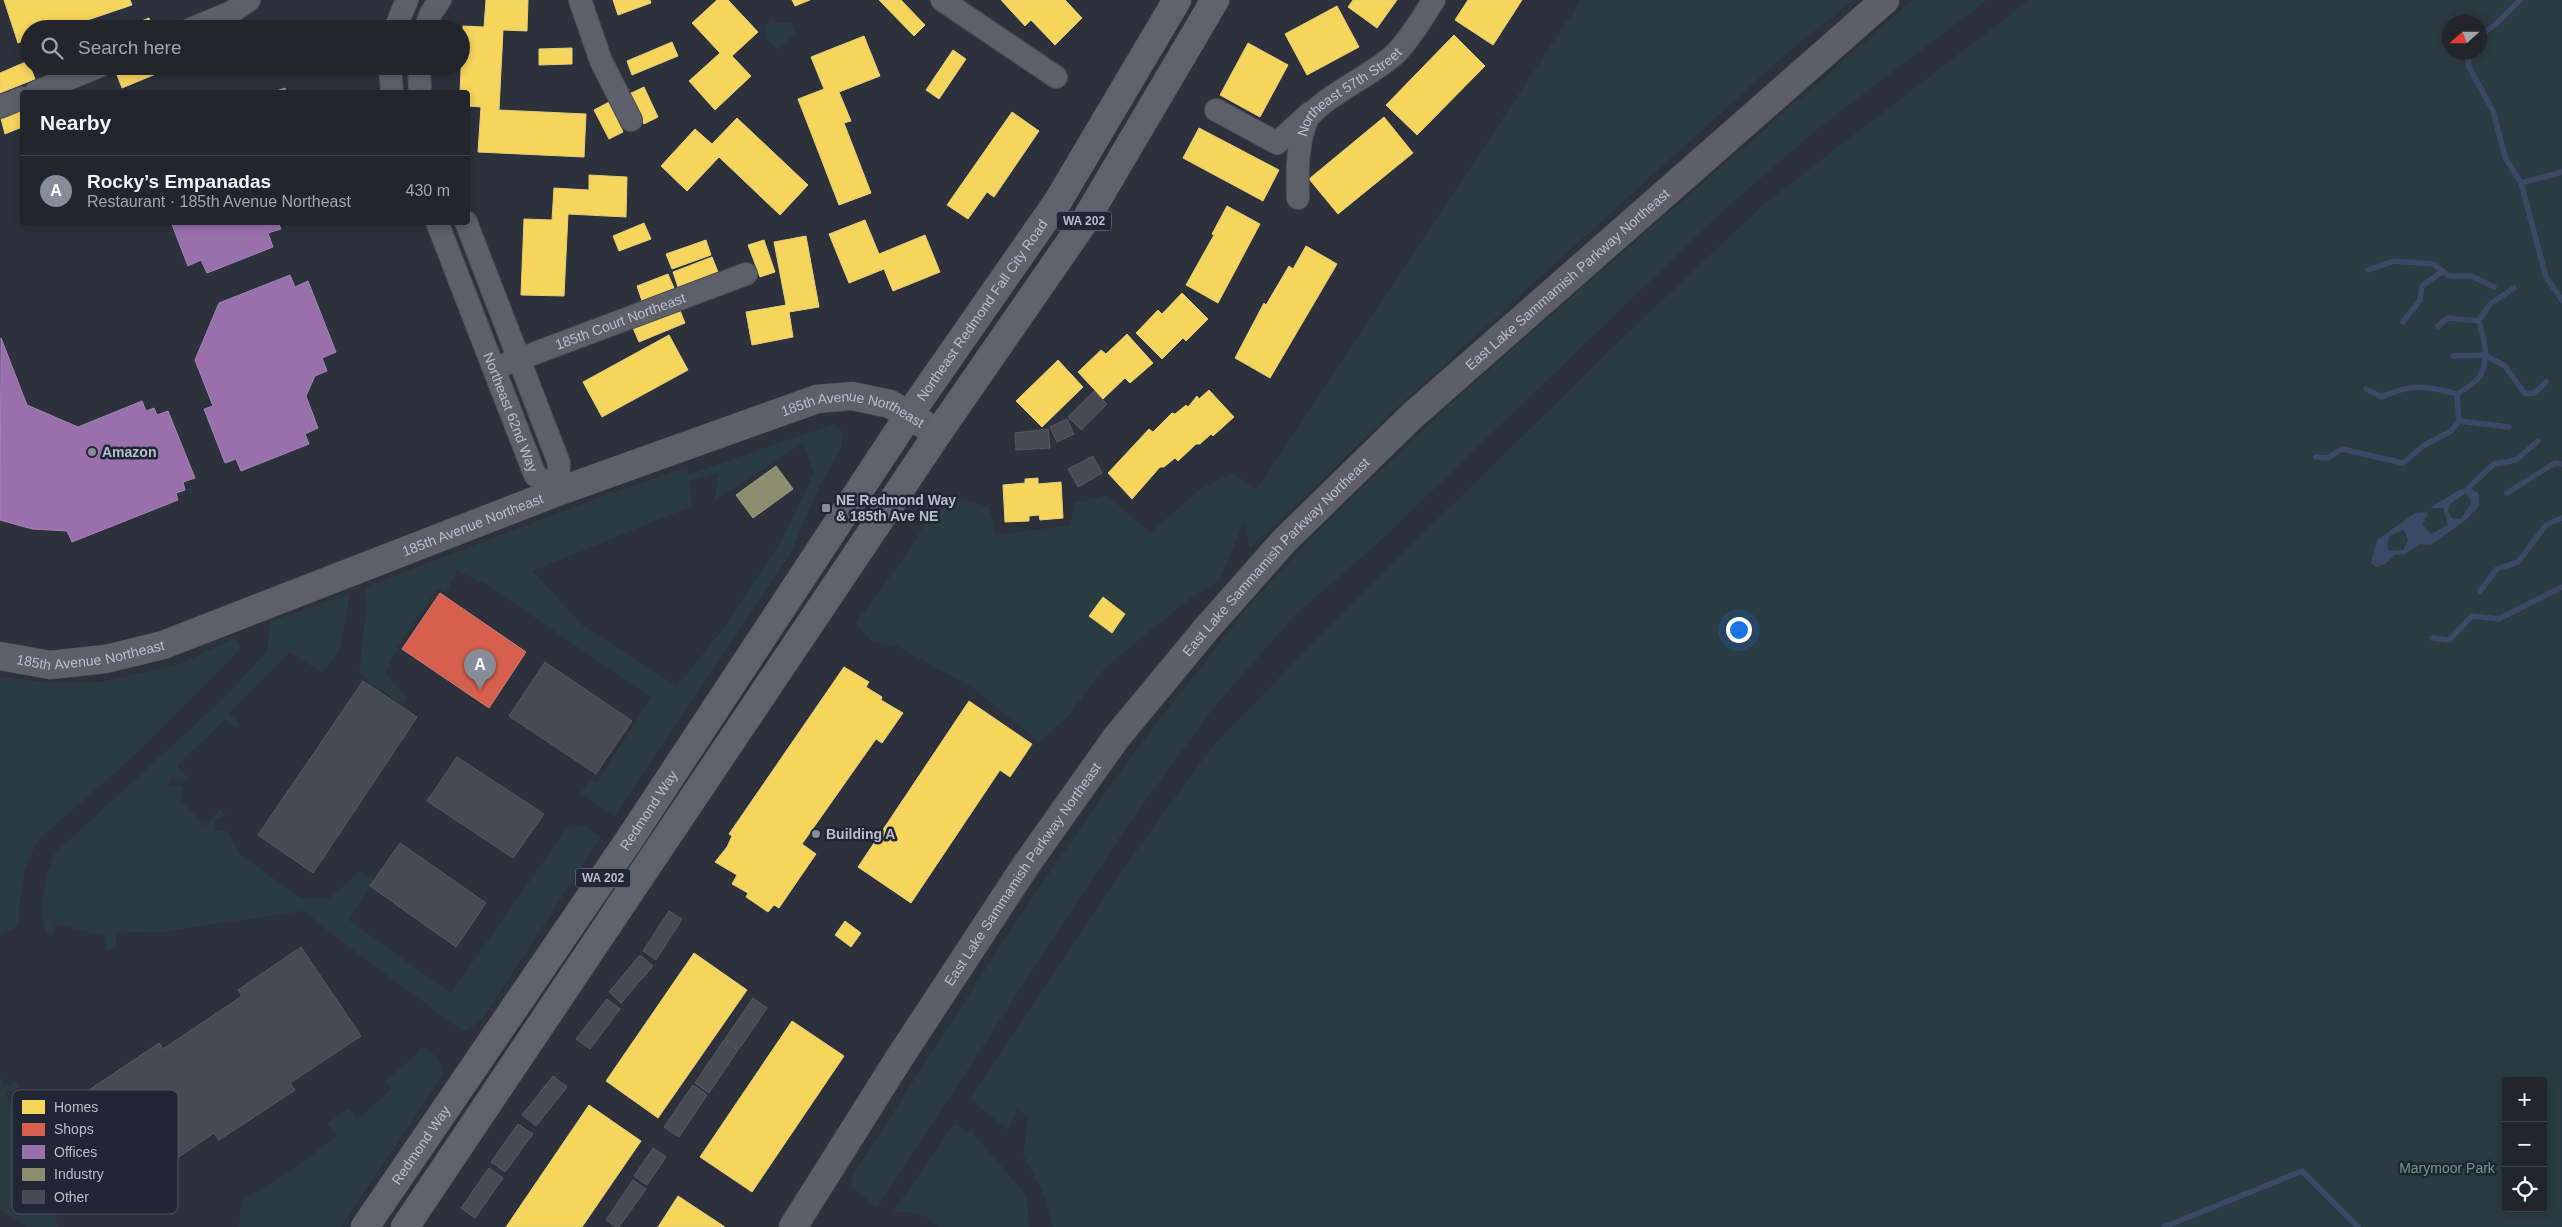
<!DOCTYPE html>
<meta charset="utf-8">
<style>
:root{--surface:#22252c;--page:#2e3138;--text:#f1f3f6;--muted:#a2a5a9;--line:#3f4248;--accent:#878c99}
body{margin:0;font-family:Arial,sans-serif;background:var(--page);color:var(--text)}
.controls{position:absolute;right:15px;bottom:15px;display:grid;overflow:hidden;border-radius:5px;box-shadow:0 2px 8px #0003}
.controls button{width:45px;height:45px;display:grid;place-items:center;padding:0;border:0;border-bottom:1px solid var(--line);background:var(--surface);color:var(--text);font:25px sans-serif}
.compass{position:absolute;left:2442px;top:15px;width:45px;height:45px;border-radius:50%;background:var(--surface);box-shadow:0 2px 8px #0003;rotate:249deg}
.you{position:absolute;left:1738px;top:629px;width:18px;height:18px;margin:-12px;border:4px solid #fff;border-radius:50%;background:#1a73e8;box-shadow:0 0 0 8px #1a73e833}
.badge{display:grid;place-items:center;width:32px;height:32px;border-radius:50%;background:var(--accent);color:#fff;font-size:16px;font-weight:700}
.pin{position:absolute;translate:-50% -41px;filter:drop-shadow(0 1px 2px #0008)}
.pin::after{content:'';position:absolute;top:26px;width:18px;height:15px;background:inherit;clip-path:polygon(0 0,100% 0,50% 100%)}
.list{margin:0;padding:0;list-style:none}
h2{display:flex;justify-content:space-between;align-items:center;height:65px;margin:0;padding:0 20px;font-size:21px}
h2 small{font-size:16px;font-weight:400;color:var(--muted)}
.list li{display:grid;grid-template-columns:32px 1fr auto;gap:15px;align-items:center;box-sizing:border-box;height:70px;padding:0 20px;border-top:1px solid var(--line)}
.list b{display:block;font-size:19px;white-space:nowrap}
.list p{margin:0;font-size:16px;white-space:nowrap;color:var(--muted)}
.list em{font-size:16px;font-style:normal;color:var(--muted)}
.icon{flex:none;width:28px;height:28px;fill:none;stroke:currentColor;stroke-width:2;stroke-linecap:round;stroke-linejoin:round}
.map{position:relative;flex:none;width:2562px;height:1227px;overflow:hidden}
.search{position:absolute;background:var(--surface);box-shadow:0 2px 8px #0003;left:20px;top:20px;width:450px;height:55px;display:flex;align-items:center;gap:12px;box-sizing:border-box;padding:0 18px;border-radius:28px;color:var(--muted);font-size:19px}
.panel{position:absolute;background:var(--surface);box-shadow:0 2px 8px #0003;left:20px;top:90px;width:450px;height:135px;border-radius:5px}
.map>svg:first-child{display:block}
</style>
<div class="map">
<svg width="2562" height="1227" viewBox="0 0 2562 1227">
<rect width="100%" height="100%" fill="#2d313b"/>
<path fill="#2a3b41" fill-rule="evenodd" d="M1581,0H1853L1787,53L1414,392L1249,549L1245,519L1220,580L1188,600L1105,668L1067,717L1039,742L973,688L897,646L871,641L856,623L910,549L942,494L989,507L996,535L1070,525L1075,503L1107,495L1150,533L1199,490L1233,473L1257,489Z
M1912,0H1987L1815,131L1724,210L1377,544L1295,615L1215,706L1127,826L877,1208L851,1187L853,1175C963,1005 1069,831 1196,673C1218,646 1238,618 1261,592C1345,499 1438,415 1532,332C1658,220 1787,112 1912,0Z
M2029,0H2562V1227H1053L1046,1199L1023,1154L1028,1118L1018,1109L1008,1130L970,1099L1121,872L1211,748L1354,601L1637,324L1764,204ZM2450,22H2480V52H2450ZM2506,1081H2543V1208H2506Z
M771,19L781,23H792L795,33L778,50L766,38L765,27Z
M834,424L843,432L841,449L820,485L790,555L615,816L580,793L591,780L597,782L651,697L484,583L457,571L446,593L437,589L398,647L385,674L407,697L403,707L359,673L366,611L365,587L587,502L687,467L689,474ZM803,443L814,473L781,541L723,629L677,686L582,625L533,571L692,506L690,481L719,472L714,501Z
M350,594L340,649L322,673L290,652L229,713L241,725L235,728L226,719L177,765L189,779L169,780V786L184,787L180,799L205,826L219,810L227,815L214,821L216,831H227L241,855L302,899L330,898L360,871L374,880L349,920L451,993L566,829L583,825L601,837L483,1018L467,1031L456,1026L339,940L304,911L162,932L116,933V948L106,950L104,936L56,924L51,937C32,922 47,873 55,853L225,697L267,651L270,621Z
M235,638L241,647L234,656L137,753L37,841L25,869L20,899L19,924L13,930L0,934V676L46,683L99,682L175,666Z
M424,1048C436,1055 441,1060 443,1075L341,1227H239L240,1209L244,1205L243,1200L292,1170L337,1135L327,1124L348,1108L357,1120L391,1089L385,1080L414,1057L419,1049Z
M0,1076L4,1086L16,1082L19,1088L6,1093L36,1168L49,1164L50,1170L39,1175L59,1227H27L0,1209Z
M955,1123L968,1134L971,1131L1027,1196L1029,1227H939L925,1216L910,1212H893Z"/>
<path fill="#3c4865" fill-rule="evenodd" d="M2469,487L2479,494V506L2467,519L2431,545L2421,544L2405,554L2394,555L2385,564L2376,567L2371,563L2377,540L2415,513L2427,512L2428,516L2422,524L2431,534L2448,525L2443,508H2430L2459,490ZM2466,493L2472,502L2461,519L2452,518L2448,511L2450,504ZM2404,530L2408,540L2403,550L2389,551L2387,544L2390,536Z"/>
<path fill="#f6d55c" stroke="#e3ce7d" d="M4,0H130L132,5L61,29H29V39L18,43Z
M486,0H528L527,31L503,30L499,110L586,114L584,157L478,152L481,107L468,106V92H460L463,26L484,27Z
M613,0H650L651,3L618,15Z
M717,0H728L758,32L732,56L751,76L715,110L689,81L720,53L692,23Z
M792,0H810L795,6Z
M879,0H901L925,25L914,36Z
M1001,0H1065L1082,18L1055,45L1031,20L1025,26Z
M1353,0H1397L1377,28L1348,7Z
M1468,0H1522L1493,45L1455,20Z
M1337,6L1359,47L1307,75L1285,34Z
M149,18L153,29H121Z
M1454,35L1485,66L1417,135L1386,105Z
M864,36L880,76L839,92L851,121L844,123L871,193L839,205L798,99L824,89L811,57Z
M672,42L678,56L632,75L627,61Z
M1248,43L1288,65L1260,117L1220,95Z
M572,48V64L539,65V49Z
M953,50L966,59L939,99L926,90Z
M28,61L35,79L0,93V73Z
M123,66H175L122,88L115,70Z
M644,87L658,117L644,124L629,94Z
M609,102L623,132L609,139L594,110Z
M22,107V127L5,134L0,115Z
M1012,112L1039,131L994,197L987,192L968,219L947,205Z
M1384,117L1413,153L1338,214L1309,179Z
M737,118L808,185L780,215L719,157L687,191L661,166L695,129L712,144Z
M1199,128L1279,170L1263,201L1183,158Z
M589,175L627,177L626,217L568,214L564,296L521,295L524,219L552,220L554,188L589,190Z
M1227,206L1260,224L1218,303L1186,285L1214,235L1212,234Z
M865,220L879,254L925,235L940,272L893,291L884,269L849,283L829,234Z
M644,223L651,239L619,251L613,236Z
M806,236L819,307L789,312L793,337L752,345L746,312L786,305L774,242Z
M706,240L711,255L672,269L666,254Z
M764,240L775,272L760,277L748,245Z
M1306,246L1337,264L1270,378L1235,358L1264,303L1266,305L1289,266L1293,269Z
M712,257L718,272L678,287L673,272Z
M668,274L674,288L642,301L637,286Z
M1182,293L1208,319L1186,341L1183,338L1162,359L1136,333L1158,310L1162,314Z
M679,308L685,323L639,342L633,328Z
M1127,334L1153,363L1130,383L1125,378L1103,399L1078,372L1101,350L1106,354Z
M669,335L688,370L602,417L583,382Z
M1058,360L1083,387L1042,427L1016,401Z
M1209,390L1234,417L1213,436L1211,434L1200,444H1196L1178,461L1175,458L1164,467H1160L1132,499L1108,473L1149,429L1153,432L1172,413L1175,414L1186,405L1188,407L1197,396L1199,399Z
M1038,478V484L1061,482L1063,518L1040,520L1039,515L1029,516V521L1005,522L1003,485L1025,483V479Z
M1103,597L1125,614L1112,633L1089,616Z
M844,667L869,682L866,687L882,697L881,700L903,713L882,743L876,739L802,844L816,854L779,908L774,905L768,912L746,897L748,893L732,884L737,875L715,862L727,847L732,836L729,834Z
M969,701L1032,744L1010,777L1000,770L911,903L858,867Z
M845,921L861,933L851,947L835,935Z
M694,953L747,990L658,1118L606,1081Z
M792,1021L844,1056L752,1192L700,1157Z
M589,1105L641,1141L582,1227H506Z
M678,1196L725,1227H658Z"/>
<path fill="#d6604d" stroke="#cd7c73" d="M440,593L526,652L489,708L402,649Z"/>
<path fill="#9970ab" stroke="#a287b5" d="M285,88L286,92H273Z
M171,222H278L281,229L268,233L273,247L207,273L201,260L188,266Z
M290,275L295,287L308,281L336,352L322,358L327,371L315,376L306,396L318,428L305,434L309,444L241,471L236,459L225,463L204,409L213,406L195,360L219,303Z
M1,338L27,405L78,427L142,401L146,411L154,408L157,415L168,411L195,478L183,482L185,490L176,493L178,500L72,542L67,531L32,529L0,520Z"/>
<path fill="#8c8c6e" stroke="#999b8a" d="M776,466L793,489L753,518L736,495Z"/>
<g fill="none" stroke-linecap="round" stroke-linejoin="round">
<path stroke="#3c4865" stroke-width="5.5" d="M2480,35L2495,25L2520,0
M2467,52L2469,67L2493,111L2505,157L2521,183L2546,277L2562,300
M2521,183L2562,172
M2368,270L2394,261L2433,264L2449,276H2471L2494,287
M2403,322L2420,300L2422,286L2443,271
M2438,326L2448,318L2479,321
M2453,356L2485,355L2505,366L2525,394L2535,393L2546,382
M2366,389L2382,397C2412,383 2426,386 2457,394
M2459,421L2509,427
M2316,457L2328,458L2342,449L2403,463L2423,446L2451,431L2459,421L2457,394C2464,389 2476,383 2480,376C2490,358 2484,340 2479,321L2490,304L2514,288
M2469,487L2494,464L2516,460L2538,441
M2507,493L2555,463L2562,464
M2480,591L2497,569L2518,562L2546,525L2562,518
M2432,638L2449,640L2472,616L2499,619L2562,587
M2164,1227L2302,1171L2358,1227"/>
</g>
<path fill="#474a53" stroke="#555963" d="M1094,391L1107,404L1081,430L1068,417Z
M1067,419L1074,434L1057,442L1050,427Z
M1048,429L1050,448L1016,450L1015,433Z
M1093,456L1102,473L1078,487L1068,469Z
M545,662L632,721L596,774L509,716Z
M363,681L417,717L313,873L258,835Z
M457,757L544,814L513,858L427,801Z
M400,843L486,903L456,947L370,886Z
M669,911L682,919L656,960L643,951Z
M301,947L361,1036L290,1083L295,1090L219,1140L214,1133L145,1180L86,1092L159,1043L163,1049L242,996L238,990Z
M640,955L653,966L621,1003L609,992Z
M753,998L767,1008L739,1049L725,1039Z
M607,999L620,1009L590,1049L576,1039Z
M724,1040L738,1050L709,1093L695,1083Z
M553,1076L567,1087L536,1126L522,1115Z
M693,1085L707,1095L679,1137L664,1127Z
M518,1124L533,1134L505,1172L491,1162Z
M653,1148L666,1157L647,1185L634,1176Z
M489,1168L503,1178L475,1218L461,1208Z
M633,1180L646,1189L619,1227H616L606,1220Z"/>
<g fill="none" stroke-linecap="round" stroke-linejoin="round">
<defs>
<g id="minor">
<path d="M580,0L601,61L631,120"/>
<path d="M942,0L1056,77"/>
<path d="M191,29L232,12L249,0"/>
<path d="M395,29L407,0"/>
<path d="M425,29L431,13L440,0"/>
<path d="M390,66L392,92"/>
<path d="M419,66L420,92"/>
<path d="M36,92L100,66"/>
<path d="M0,107L22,98"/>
<path d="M1216,110L1277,143L1310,113"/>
<path id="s1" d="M1298,198C1297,172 1297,146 1306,122C1315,100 1376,74 1396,53C1411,38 1422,18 1434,0"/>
<path id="s2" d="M437,222L535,475L557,492"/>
<path d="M466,222L559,463L557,492"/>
<path id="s3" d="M506,364L746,274"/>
</g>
<g id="tertiary">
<path id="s4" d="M0,656L50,665L106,659L163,645L557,492L817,399L852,396L890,404L938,433"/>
</g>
<g id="secondary">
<path id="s5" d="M793,1227L898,1060L1026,865L1116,738L1207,628L1284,541L1412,416L1885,0"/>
</g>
<g id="primary">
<path id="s6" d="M365,1227L629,840L909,415L1058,201L1177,0"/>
<path d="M405,1227L938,433L1086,219L1215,0"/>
</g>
</defs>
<use href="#minor" stroke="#494c53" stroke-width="24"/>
<use href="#tertiary" stroke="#494c53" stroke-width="29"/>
<use href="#secondary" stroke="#494c53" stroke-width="29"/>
<use href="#primary" stroke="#4b4e58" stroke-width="29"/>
<use href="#minor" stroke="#5d6069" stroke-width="22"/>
<use href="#tertiary" stroke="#5d6069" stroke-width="28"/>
<use href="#secondary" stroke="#5c5f67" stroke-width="28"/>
<use href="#primary" stroke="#5f626a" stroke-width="28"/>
</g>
<g fill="#878c99" stroke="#202636" stroke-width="2">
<circle cx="92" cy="452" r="5"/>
<rect x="821" y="503" width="10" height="10" rx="2.5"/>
<circle cx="816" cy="834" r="5"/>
</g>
<g text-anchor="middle" stroke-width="5" stroke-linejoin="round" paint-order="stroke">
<g fill="#202636" stroke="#8a909e" stroke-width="1">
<rect x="1056.5" y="211.5" width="55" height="19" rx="4"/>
<rect x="575.5" y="868.5" width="55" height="19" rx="4"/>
</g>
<g font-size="12" font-weight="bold" fill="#b8bdcb">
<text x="1084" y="225">WA 202</text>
<text x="603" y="882">WA 202</text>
</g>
<g font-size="14" fill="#b8bdcb" stroke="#202636">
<text dy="5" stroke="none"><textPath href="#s1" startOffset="129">Northeast 57th Street</textPath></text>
<text dy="5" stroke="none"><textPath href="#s5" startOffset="1231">East Lake Sammamish Parkway Northeast</textPath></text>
<text dy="5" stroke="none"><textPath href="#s6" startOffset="1105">Northeast Redmond Fall City Road</textPath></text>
<text dy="5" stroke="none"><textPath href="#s3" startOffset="122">185th Court Northeast</textPath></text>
<text dy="5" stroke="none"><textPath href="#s2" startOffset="204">Northeast 62nd Way</textPath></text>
<text dy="5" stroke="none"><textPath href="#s4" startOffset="902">185th Avenue Northeast</textPath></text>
<text dy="5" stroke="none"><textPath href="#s4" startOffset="498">185th Avenue Northeast</textPath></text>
<text dy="5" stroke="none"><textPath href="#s5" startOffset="828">East Lake Sammamish Parkway Northeast</textPath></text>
<text dy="5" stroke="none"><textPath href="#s4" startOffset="92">185th Avenue Northeast</textPath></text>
<text dy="5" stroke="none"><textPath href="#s6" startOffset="504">Redmond Way</textPath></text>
<text dy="5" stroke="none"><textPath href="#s5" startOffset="421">East Lake Sammamish Parkway Northeast</textPath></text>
<text dy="5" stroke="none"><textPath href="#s6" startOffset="99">Redmond Way</textPath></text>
</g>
<g font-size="14" font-weight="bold" fill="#b8bdcb" stroke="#202636" text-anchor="start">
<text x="102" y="457">Amazon</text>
<text x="836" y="505">NE Redmond Way<tspan x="836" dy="16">&amp; 185th Ave NE</tspan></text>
<text x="826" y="839">Building A</text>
</g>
<g font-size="14" fill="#709b7f" stroke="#202636">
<text x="2447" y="1173">Marymoor Park</text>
</g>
</g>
<rect x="12" y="1090" width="166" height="124" rx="8" fill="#202636" stroke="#4e5363" stroke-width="1"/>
<rect x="22" y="1100" width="23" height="14" fill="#f6d55c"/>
<rect x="22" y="1123" width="23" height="13" fill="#d6604d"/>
<rect x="22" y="1145" width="23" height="14" fill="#9970ab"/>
<rect x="22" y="1168" width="23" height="13" fill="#8c8c6e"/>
<rect x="22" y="1190" width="23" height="14" fill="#474a53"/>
<g font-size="14" fill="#b8bdcb">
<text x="54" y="1112">Homes</text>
<text x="54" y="1134">Shops</text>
<text x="54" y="1157">Offices</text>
<text x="54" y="1179">Industry</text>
<text x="54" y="1202">Other</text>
</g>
</svg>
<div class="controls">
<button>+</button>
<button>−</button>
<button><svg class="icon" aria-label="locate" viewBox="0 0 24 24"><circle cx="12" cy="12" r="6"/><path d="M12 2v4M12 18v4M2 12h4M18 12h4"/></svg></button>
</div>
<svg class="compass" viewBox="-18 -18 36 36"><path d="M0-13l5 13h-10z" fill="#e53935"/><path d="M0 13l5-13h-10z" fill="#a2a5a9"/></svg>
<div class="you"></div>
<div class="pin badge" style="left:480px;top:690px">A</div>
<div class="search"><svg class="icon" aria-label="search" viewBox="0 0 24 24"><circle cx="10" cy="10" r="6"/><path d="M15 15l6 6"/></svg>Search here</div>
<section class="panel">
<h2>Nearby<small></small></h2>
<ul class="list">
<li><span class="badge">A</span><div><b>Rocky’s Empanadas</b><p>Restaurant · 185th Avenue Northeast</p></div><em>430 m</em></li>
</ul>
</section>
</div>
